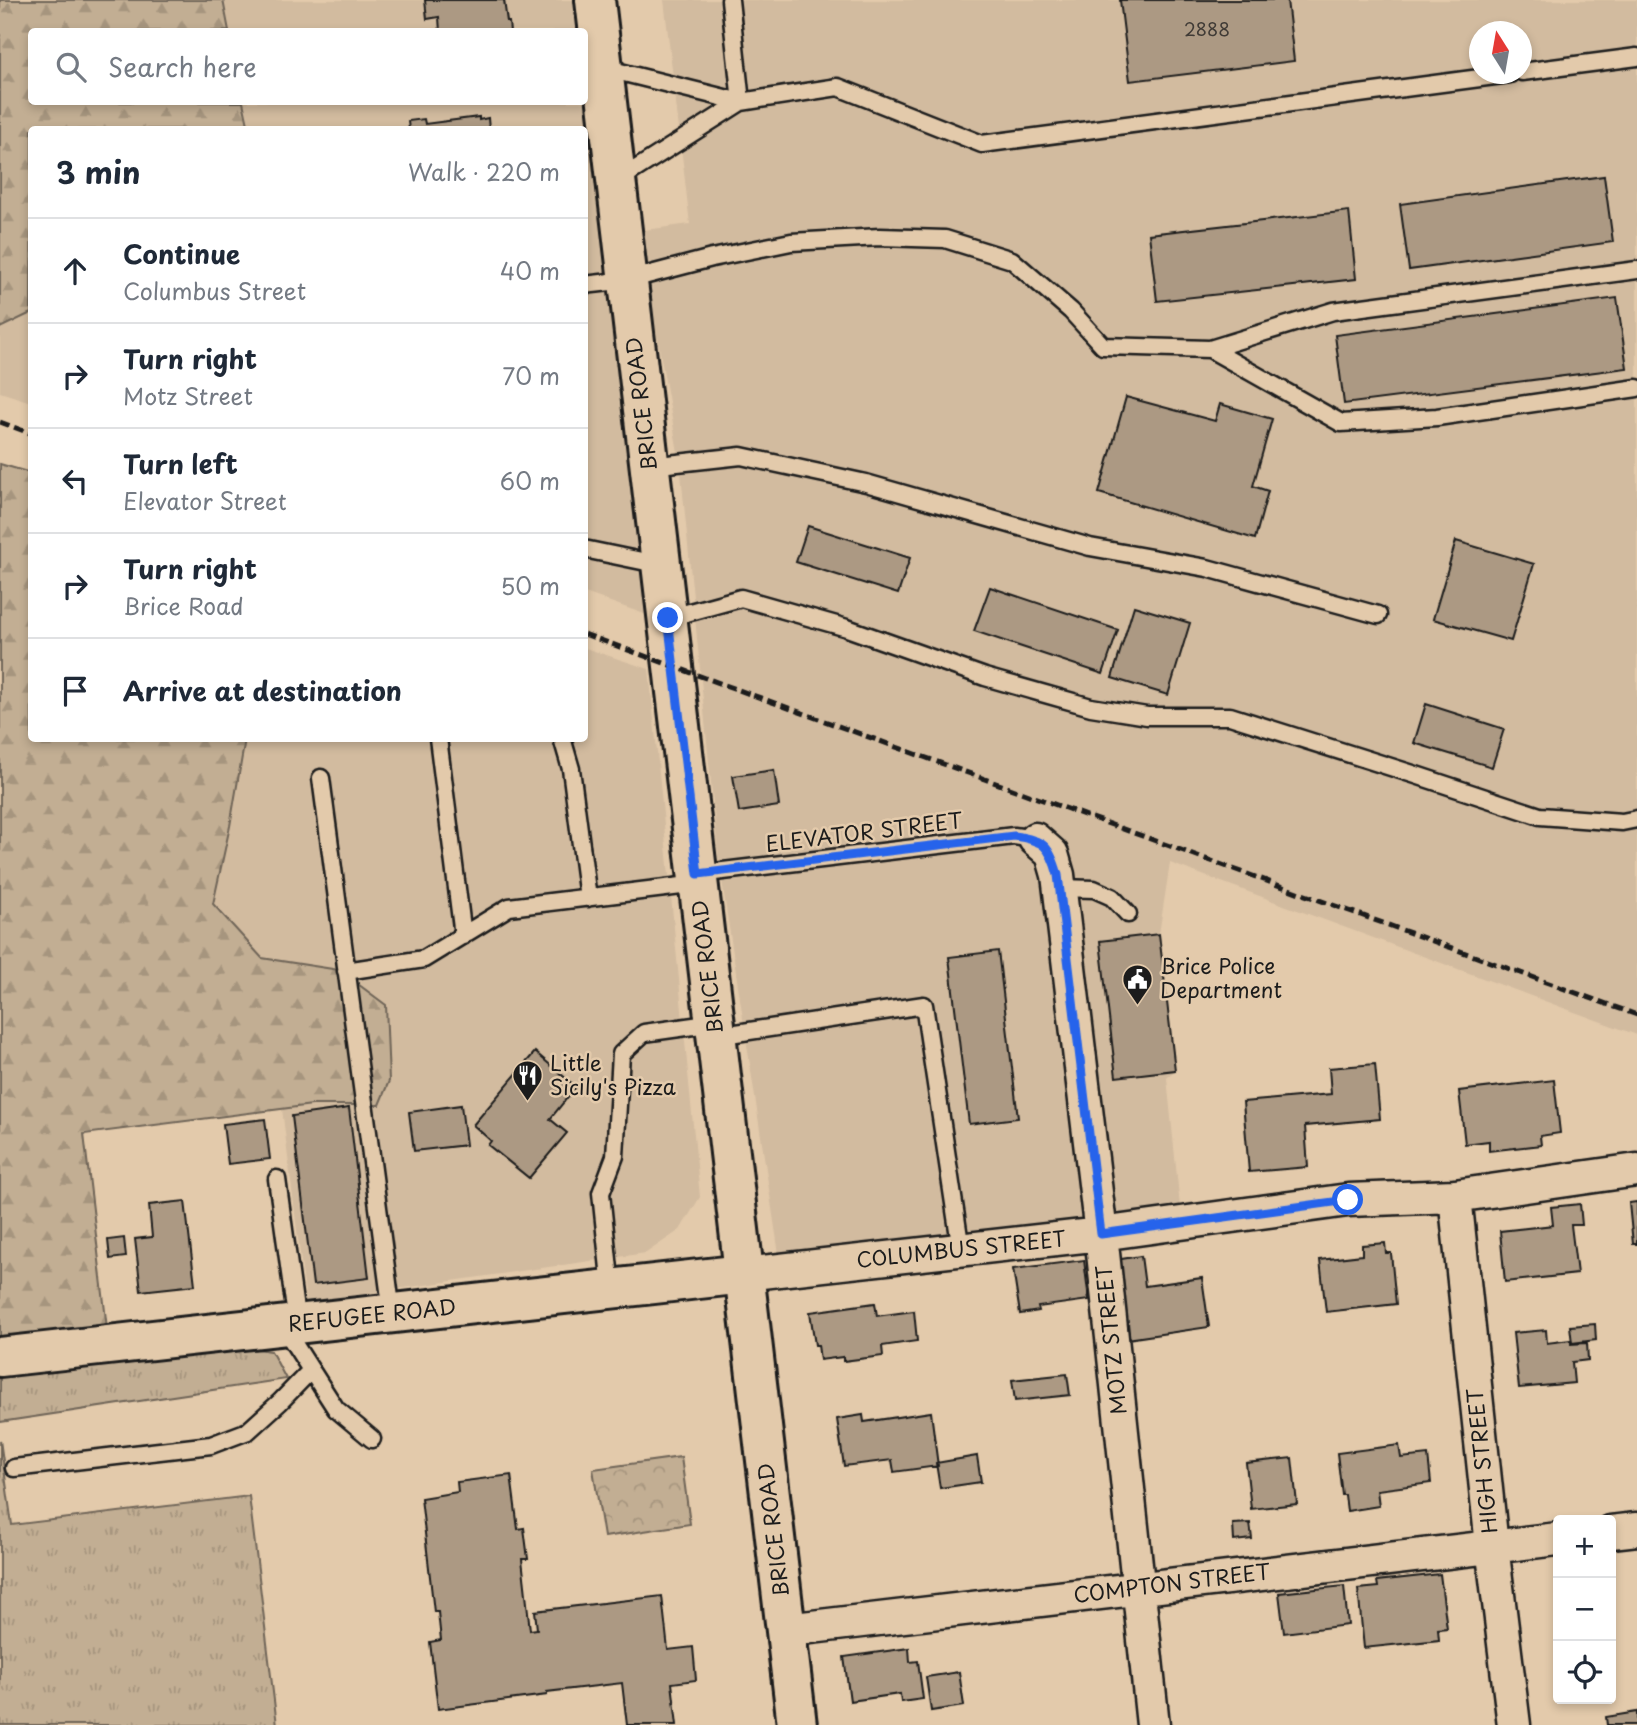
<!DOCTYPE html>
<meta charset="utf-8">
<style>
:root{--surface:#fff;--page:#f6f6f7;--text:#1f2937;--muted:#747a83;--line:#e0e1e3}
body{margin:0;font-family:"Playpen Sans",sans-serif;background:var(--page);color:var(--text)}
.controls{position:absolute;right:21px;bottom:21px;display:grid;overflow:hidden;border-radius:7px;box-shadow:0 4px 10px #0003}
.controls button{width:63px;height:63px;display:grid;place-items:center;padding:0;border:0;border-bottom:2px solid var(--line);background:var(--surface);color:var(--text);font:35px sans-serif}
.compass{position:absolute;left:1469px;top:21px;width:63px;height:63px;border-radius:50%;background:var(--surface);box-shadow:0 4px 10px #0003;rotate:349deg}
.stop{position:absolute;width:21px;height:21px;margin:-16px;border:5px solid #2563eb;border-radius:50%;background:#fff}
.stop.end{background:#2563eb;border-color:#fff;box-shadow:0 2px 7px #0008}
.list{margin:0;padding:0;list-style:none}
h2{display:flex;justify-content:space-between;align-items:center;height:91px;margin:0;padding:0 28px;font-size:30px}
h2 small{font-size:23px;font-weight:400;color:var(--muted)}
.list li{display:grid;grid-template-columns:46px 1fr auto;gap:21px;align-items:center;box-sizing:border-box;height:105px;padding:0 28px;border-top:2px solid var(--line)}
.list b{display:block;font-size:26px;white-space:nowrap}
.list p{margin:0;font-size:23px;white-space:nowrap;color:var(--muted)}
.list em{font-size:23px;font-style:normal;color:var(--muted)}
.icon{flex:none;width:38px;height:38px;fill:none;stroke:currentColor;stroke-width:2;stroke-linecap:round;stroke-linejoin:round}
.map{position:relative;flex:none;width:1637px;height:1725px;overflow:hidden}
.search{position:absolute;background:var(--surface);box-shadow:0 4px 10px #0003;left:28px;top:28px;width:560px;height:77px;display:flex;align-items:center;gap:18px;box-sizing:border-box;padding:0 24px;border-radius:7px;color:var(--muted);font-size:26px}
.panel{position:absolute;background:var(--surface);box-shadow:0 4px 10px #0003;left:28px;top:126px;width:560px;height:616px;border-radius:7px}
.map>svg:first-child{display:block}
</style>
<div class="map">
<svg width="1637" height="1725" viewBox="0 0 1637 1725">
<defs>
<pattern id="grass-tufts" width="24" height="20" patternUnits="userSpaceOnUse" patternTransform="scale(1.75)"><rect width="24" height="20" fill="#c2ae93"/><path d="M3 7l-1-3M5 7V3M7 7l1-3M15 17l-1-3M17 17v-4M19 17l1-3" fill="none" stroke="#a6957e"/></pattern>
<pattern id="forest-firs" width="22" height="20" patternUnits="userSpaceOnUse" patternTransform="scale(1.75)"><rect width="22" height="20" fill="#c2ae93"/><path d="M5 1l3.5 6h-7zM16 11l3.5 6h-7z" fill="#a6957e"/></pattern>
<pattern id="park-crowns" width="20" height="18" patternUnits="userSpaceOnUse" patternTransform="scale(1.75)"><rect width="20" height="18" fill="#c2ae93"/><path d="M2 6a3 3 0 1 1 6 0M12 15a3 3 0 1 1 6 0" fill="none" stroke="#a6957e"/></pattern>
</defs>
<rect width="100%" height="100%" fill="#e3caab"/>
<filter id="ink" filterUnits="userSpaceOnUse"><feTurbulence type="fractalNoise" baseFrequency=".0143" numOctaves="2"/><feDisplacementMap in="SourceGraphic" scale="14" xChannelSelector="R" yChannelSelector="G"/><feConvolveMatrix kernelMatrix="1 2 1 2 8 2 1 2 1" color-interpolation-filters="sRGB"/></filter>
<g filter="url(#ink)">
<path fill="#d2bb9f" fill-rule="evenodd" d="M223,0H574L578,31H229Z
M664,0H1637V1035L1170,863L1159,934L1175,1070L1167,1078L1180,1207L1193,1201L1195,1232L784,1287L718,855L680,463L638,231L690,224ZM1480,32H1522V74H1480Z
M585,82L650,616L585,593L584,130L249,129L243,102H584Z
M31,313V402L0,392V328Z
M585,648L649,669L700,1197L680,1230L646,1253L306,1302L282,1109L312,1105L339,970L262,958L213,904L230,826L245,739L584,738Z"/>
<path fill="url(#grass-tufts)" stroke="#6f6558" stroke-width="2" d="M227,1345L271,1351L286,1379L0,1422V1374Z
M0,1440L12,1525L249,1496L277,1725H0Z"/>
<path fill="url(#forest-firs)" stroke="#6f6558" stroke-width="2" d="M0,0H223L229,31L32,32V102H243L249,129L32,130L31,313L0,328Z
M0,464L31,473L32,738L245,739L230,826L213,904L262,958L339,970L386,1005L389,1081L379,1105H312L84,1134L107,1328L0,1338Z"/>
<path fill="url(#park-crowns)" stroke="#6f6558" stroke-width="2" d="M681,1457L690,1524L604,1537L593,1469Z"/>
<path fill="#ac9983" stroke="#1c1c1c" stroke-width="2" d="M425,0H504L507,22H509L510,32H440L439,17L427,19Z
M1120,0H1287L1294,61L1130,81Z
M479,117V120L488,118L489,130H409L408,121L424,119L425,124Z
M1604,176L1613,242L1409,270L1400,204Z
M1349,211L1356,279L1157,301L1149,234Z
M1617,298L1627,368L1344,404L1335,335Z
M1126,397L1215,421L1220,404L1272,419L1253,486L1268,491L1255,539L1099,493Z
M808,526L910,558L898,594L796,562Z
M1456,541L1534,564L1511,641L1433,619Z
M990,587L1118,630L1103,674L974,631Z
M1134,606L1190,623L1168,695L1112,678Z
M1426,704L1504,729L1492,767L1414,743Z
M774,770L779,806L739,812L733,776Z
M1159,934L1175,1070L1116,1077L1100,941Z
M998,951L1018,1118L969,1124L949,957Z
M535,1052L576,1087L550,1119L567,1133L529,1178L488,1145L491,1141L473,1125Z
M1375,1064L1380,1119L1305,1126L1308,1167L1249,1172L1243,1102L1331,1094L1329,1068Z
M1554,1080L1560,1133L1540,1136L1541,1145L1489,1151V1141L1465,1144L1459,1091Z
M461,1105L466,1145L414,1151L409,1112Z
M349,1108L369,1278L313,1285L292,1116Z
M265,1119L270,1159L228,1164L223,1124Z
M185,1201L195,1285L141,1291L135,1239L152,1237L149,1205Z
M1637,1202V1244H1633L1629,1203Z
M1580,1204L1582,1225H1571L1577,1274L1505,1282L1500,1231L1553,1225L1551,1207Z
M124,1238L126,1257L110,1259L108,1240Z
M1385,1243L1386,1253H1391L1396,1304L1326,1312L1320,1260L1362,1255V1245Z
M1141,1256L1145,1286L1202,1278L1209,1327L1120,1340L1108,1261Z
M1084,1260L1089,1300L1038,1307L1039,1311L1020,1314L1013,1269Z
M875,1303L877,1316L914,1311L917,1341L882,1346L883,1356L843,1361V1357L820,1360L818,1345H815L810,1312Z
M1595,1324L1596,1340L1572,1343L1570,1326Z
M1546,1330L1547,1343L1571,1340V1344L1587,1343L1588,1360L1572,1362L1574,1383L1519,1388L1513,1333Z
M1067,1374L1070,1395L1015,1401L1012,1380Z
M931,1412L938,1466L894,1472L892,1460L844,1466L837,1419L863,1415L864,1422Z
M1399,1445L1401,1458L1428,1455L1431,1483L1377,1490L1379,1506L1347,1511L1345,1495H1342L1337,1453Z
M977,1456L981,1482L940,1488L936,1463Z
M1292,1458L1297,1504L1251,1509L1246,1463Z
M511,1475L518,1529L524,1528L528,1559H522L530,1630L537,1629L535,1611L662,1596L668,1650L693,1647L696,1680L672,1683L677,1725H627L622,1683L547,1692V1695L438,1709L430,1642L441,1640L438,1612H434L421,1498L458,1492L457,1482Z
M1250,1523L1252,1539L1234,1541L1233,1524Z
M1440,1574L1447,1628L1438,1629L1439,1640L1364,1648L1358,1589L1378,1587L1377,1581Z
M1344,1586L1348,1625L1284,1633L1279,1593Z
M909,1648L910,1662L918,1661L923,1699L901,1702L900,1694L850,1701L844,1657Z
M959,1672L964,1706L931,1711L926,1677Z
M1637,1712V1725H1607L1606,1717Z"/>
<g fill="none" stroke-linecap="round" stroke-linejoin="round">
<defs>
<path id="service" d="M730,0L741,102
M604,68L741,102L838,87L982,144L1510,74
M1522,72L1637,57
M617,181L741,102
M584,285L628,280L712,258L791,242L880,237L945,239L1012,260L1071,311L1103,346L1210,349L1333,311L1637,270
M1210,349L1341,423L1437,417L1637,388
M650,466L741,456L866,483L1090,547L1207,568L1378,615
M584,549L661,565
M668,618L741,598L847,628L985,677L1091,707L1147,716H1230L1416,775L1540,816L1622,822L1637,819
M438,738L463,936
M562,738L571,769L588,898
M321,778L392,1313
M698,874L1014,836L1035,839
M1060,888L1094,889L1112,897L1128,914
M346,971L424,959L509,907L698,884
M716,1036L924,1005L961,1250
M277,1179L297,1324
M611,1288L601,1193L615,1156L621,1054L644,1033L715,1023
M284,1328L336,1409L372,1439
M14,1468L211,1445L248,1431L280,1402L311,1370"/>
<path id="minor" d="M1035,839L1052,854L1058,875L1101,1234L1153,1725
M1455,1196L1492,1546L1514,1725
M744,1274L1101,1234L1348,1200L1455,1196L1637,1170
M1611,1532L1637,1529
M786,1630L1558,1539"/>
<path id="tertiary" d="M0,1357L744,1274"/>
<path id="secondary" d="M595,0L797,1725"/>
</defs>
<use href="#service" stroke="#1c1c1c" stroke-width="21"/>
<use href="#minor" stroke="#1c1c1c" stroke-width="37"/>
<use href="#tertiary" stroke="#1c1c1c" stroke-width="44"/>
<use href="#secondary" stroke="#1c1c1c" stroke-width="44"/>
<use href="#service" stroke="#e3caab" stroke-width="16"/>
<use href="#minor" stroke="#e3caab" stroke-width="32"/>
<use href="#tertiary" stroke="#e3caab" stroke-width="38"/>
<use href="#secondary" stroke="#e3caab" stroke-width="38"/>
<path stroke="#1c1c1c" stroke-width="5" stroke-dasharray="10 5" stroke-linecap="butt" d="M0,422L32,434
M584,634L1637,1015"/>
</g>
</g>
<g fill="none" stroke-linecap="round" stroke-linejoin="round" filter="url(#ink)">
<path stroke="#2563eb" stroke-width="9" d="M668,618L698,874L1014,836C1044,840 1050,846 1058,875L1101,1234L1348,1200"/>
</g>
<defs>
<symbol id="civic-pin" viewBox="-11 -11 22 30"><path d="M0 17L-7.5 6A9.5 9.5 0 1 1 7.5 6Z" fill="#1c1c1c" stroke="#e3caab"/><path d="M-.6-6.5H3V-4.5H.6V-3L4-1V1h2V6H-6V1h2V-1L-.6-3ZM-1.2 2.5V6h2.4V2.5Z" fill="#fff"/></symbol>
<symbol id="restaurant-pin" viewBox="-11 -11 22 30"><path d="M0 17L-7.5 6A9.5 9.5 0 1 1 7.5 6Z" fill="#1c1c1c" stroke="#e3caab"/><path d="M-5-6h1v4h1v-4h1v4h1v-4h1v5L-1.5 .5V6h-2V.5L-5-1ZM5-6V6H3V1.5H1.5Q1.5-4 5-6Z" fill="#fff"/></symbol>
</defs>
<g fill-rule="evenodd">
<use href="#civic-pin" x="1120" y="962" width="35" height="47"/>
<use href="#restaurant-pin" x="510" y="1058" width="35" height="47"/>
</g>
<g text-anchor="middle" stroke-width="5" stroke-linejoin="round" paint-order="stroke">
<g font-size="18" fill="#403b36">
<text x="1207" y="36">2888</text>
</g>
<g font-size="21" fill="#1c1c1c" stroke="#e3caab">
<text transform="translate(642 404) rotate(-97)" y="7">BRICE ROAD</text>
<text transform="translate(864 833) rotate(-7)" y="7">ELEVATOR STREET</text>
<text transform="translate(708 967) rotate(-97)" y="7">BRICE ROAD</text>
<text transform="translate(961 1250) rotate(-6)" y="7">COLUMBUS STREET</text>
<text transform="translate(372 1316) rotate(-6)" y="7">REFUGEE ROAD</text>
<text transform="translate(1112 1340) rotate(-96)" y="7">MOTZ STREET</text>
<text transform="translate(1483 1461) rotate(-96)" y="7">HIGH STREET</text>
<text transform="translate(774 1530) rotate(-97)" y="7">BRICE ROAD</text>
<text transform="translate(1172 1584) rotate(-7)" y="7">COMPTON STREET</text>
</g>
<g font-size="21" fill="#1c1c1c" stroke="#e3caab" text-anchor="start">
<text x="1160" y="974">Brice Police<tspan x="1160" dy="24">Department</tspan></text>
<text x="550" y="1071">Little<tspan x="550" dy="24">Sicily's Pizza</tspan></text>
</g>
</g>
</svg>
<div class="controls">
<button>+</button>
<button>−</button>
<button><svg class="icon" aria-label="locate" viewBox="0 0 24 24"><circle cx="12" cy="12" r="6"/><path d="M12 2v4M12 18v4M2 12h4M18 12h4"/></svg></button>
</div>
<svg class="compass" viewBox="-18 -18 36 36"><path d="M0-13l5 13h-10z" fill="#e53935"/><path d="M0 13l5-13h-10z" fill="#747a83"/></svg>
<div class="stop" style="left:1348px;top:1200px"></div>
<div class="stop end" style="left:668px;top:618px"></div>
<div class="search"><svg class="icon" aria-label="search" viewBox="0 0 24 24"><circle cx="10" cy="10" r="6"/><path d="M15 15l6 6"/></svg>Search here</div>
<section class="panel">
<h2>3 min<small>Walk · 220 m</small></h2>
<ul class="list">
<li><svg class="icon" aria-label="ahead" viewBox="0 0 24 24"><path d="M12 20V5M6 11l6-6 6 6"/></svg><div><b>Continue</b><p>Columbus Street</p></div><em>40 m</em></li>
<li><svg class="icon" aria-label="right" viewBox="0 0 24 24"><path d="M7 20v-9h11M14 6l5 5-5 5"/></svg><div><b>Turn right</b><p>Motz Street</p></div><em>70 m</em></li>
<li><svg class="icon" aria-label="left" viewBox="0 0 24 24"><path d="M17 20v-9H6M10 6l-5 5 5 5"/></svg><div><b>Turn left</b><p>Elevator Street</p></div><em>60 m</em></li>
<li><svg class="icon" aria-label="right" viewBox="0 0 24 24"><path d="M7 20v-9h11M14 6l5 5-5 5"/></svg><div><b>Turn right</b><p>Brice Road</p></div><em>50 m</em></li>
<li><svg class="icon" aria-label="arrive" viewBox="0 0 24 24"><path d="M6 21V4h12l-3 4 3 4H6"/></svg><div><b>Arrive at destination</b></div></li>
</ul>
</section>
</div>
